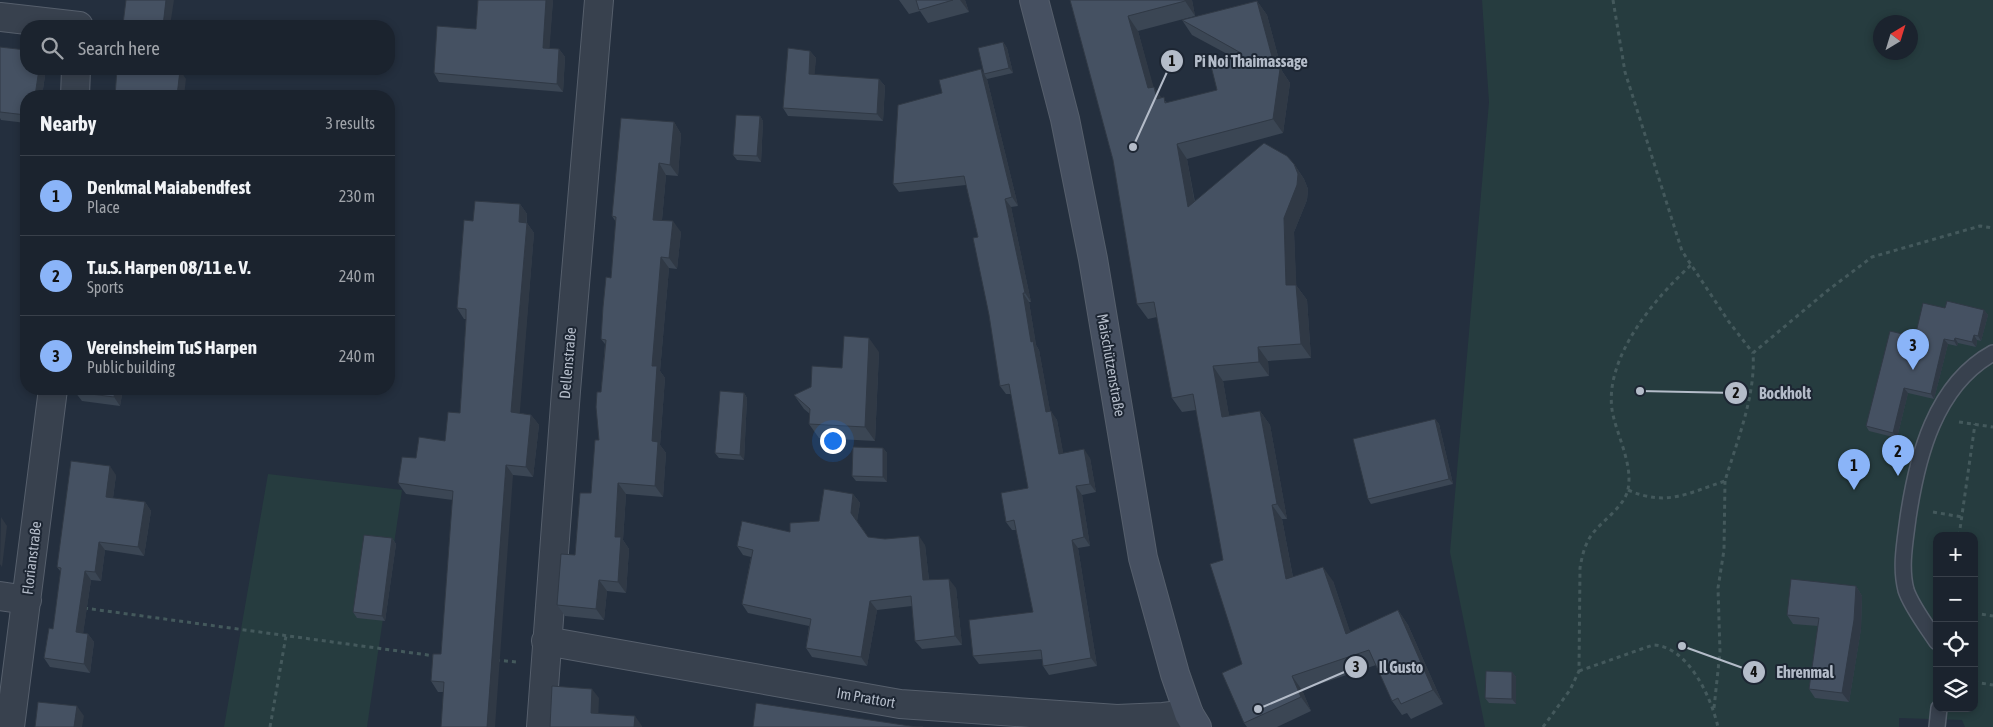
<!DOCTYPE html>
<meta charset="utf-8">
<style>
:root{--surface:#1b232e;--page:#242b36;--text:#f1f3f6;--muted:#a0a4aa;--line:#39404a;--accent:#8ab4f8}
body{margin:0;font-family:"Asap Condensed",sans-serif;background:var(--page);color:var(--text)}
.controls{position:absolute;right:15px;bottom:15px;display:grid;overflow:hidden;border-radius:10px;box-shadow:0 2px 8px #0003}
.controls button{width:45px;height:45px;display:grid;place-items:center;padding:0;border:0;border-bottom:1px solid var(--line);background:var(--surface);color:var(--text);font:25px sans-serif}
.compass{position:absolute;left:1873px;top:15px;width:45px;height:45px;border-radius:50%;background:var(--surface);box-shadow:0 2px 8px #0003;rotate:38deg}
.you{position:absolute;left:832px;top:440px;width:18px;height:18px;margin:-12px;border:4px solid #fff;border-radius:50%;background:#1a73e8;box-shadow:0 0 0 8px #1a73e833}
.badge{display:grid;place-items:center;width:32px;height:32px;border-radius:50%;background:var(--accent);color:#111;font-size:16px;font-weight:700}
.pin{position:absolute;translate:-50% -41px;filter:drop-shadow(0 1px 2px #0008)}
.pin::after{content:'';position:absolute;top:26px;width:18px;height:15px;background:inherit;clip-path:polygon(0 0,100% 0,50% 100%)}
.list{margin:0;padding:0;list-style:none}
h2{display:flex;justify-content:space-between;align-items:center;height:65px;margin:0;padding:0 20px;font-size:21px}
h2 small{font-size:16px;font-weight:400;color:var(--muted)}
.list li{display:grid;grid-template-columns:32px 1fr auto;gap:15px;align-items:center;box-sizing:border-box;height:80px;padding:0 20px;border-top:1px solid var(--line)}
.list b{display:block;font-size:19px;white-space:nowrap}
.list p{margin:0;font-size:16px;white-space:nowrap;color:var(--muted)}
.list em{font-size:16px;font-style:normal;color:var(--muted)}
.icon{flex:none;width:28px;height:28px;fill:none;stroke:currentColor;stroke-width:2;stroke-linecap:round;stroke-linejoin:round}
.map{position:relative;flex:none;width:1993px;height:727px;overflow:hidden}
.search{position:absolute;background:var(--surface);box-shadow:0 2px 8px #0003;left:20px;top:20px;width:375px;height:55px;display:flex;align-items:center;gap:12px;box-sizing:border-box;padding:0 18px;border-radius:20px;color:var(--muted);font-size:19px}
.panel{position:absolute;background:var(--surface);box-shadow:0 2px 8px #0003;left:20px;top:90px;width:375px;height:305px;border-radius:20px}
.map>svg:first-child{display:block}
</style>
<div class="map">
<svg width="1993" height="727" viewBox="0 0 1993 727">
<rect width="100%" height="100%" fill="#242f3e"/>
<path fill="#263c3f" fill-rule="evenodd" d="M1482,0H1993V727H1965L1962,720L1899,718V727H1485L1450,552L1489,102ZM1880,22H1910V52H1880ZM1937,536H1974V708H1937Z
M268,474L402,490L367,727H224Z"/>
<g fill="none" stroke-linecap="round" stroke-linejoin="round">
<defs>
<path id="lane" d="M1937,642C1928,628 1911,606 1906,590C1900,567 1905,542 1908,518C1917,457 1935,385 1993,353
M1937,727L1939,708"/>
<path id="street" d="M0,17L79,26
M75,96L76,69
M0,596L27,600
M546,641L900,704L1117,719L1163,717L1189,714
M10,727L53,389
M541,727L566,391L599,0"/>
<path id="secondary" d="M1034,0L1065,119L1093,259L1143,558L1175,674L1189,714L1197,727"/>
</defs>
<use href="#lane" stroke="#565f6c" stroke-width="18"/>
<use href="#street" stroke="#565f6c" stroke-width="30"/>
<use href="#secondary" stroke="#565f6c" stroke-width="30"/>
<path stroke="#44595c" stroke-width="3" stroke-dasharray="4 4" stroke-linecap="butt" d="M1613,0L1625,72L1682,251L1729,322L1753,353
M1959,422L1993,427
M1628,490C1667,507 1688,493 1725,481C1737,441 1756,395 1753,353L1827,291L1872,257L1980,226L1993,228
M1933,512L1962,517
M1959,536L1975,424
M84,608L435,656
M1974,613L1993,616
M496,660L517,662
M1579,671L1653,645C1688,646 1711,697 1718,727
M1974,682L1993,685
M1714,708L1720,652L1718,588L1724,550L1725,481
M270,727L286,636
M1543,727L1570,690L1579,671L1580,568C1582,556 1585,543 1593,533C1603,520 1625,506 1628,489C1633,466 1618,437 1613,415C1601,361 1654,299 1691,265"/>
<use href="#lane" stroke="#38414e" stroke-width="15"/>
<use href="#street" stroke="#38414e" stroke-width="28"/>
<use href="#secondary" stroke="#465061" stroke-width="28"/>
</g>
<path fill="#3b4654" d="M478,0H553L549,48L559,49L565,57L563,92L439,82L434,73L476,29Z
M899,0H965L969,12L928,23L920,11L909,14Z
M1070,0H1192L1195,16L1138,31L1153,87L1161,98L1168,103L1217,90L1231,56L1192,35L1182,20L1257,1L1267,15L1282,71L1290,83L1283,133L1187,159L1195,202L1294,164L1304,179L1308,189L1307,200L1294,232L1296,285L1307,300L1311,358L1268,361L1269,376L1223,381L1229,416L1260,411L1270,425L1287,519H1282L1293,577L1333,581L1350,632L1398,610L1408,625L1443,704L1411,719L1407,713L1402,715L1392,701L1376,665L1302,690L1311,711L1277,727H1247L1244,723L1242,664L1196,410L1182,412L1172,398L1157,317L1148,319L1137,304L1113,160Z
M123,24L170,26H124Z
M1003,42L1007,48L1013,73L987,79L1018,206L1011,207L1031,302H1029L1036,345L1039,350L1050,411L1057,420L1063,453L1090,458L1096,492L1082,495L1090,546L1078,548L1097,666L1049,675L1043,666L1042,659L979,664L973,656L1033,612L1016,530H1012L1006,522L1028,488L1011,394H1006L1000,386L978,237L966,185L899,192L893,184L942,93L981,69L983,73Z
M0,47L26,69H46L42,96H26V123L1,120L0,118Z
M810,51L816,58L814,75L879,79L885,86L883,121L788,116L783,108Z
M760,116L763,121L761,162L737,160L733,155Z
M674,122L681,134L678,176L666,175L662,220L681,232L677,269L669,268L660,371L665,378L660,445L666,453L663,497L626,494L623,540L629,549L626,593L607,591L604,620L565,616L557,605L575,555L591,493L599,440L601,392L605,344L601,339L611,278L616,222L612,216Z
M520,204L527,214V223L534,233L519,413L531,415L539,425L533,477L513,475L443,692H438L431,681L441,654L453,500L406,494L398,483L416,458L445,441L460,413L466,319H464L457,308L473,221Z
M1984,310L1988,315L1981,341L1977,340L1976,347L1958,343L1957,346L1948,344L1934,399L1908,393L1897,438L1869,431L1866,426L1915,337Z
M879,352L875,441L819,438L809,424L810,414L804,409L794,395L811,387L842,368Z
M76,389H123L120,406L82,401L75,392Z
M744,393L747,398L744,460L719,458L715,453Z
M1435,419L1439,424L1453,484L1371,504L1368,499Z
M883,448L887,453V482L856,481L852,476Z
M116,475L113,498L145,502L151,511L144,556L105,550L101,581L91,580L83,633L88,634L94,642L90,673L50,667L44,658L53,629L61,572L57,567Z
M853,494L860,503L857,521L868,537L925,545L929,580L956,588L962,645L922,649L915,641L912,606L877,610L867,666L812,657L806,648L809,626L748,613L742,604L751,557L743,555L737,546L790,532L819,521Z
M392,538L396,544L385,621L357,618L353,612Z
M1856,586L1862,596L1861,629L1849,702L1815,698L1809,689L1818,626L1793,624L1787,615Z
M1512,672L1516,677V704L1489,703L1485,698Z"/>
<path fill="#303945" d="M166,0H174L170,26H163Z
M546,0H553L549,56L543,48Z
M960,0H965L969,12Z
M1185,0H1192L1195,16L1185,1Z
M1257,1L1267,15L1282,71L1290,83L1283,133L1273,119L1275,68Z
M1128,16L1138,31L1158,103L1148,88Z
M1003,42L1007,48L1013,73L1009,68Z
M559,49L565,57L563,92L557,84Z
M810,51L816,58L814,82L809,74Z
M39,69H46L42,96H35Z
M981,69L987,79L1018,206L1012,197Z
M180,70L186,79L184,96H177Z
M879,79L885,86L883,121L877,114Z
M1154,87L1164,101L1157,99Z
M760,116L763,121L761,162L757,156Z
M674,122L681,134L678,176L670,165Z
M1177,144L1187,159L1198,222L1188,207Z
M659,163L666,175L661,231L653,220Z
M1294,164L1304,179L1308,189L1307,200L1294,232L1297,299L1286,285L1284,218Z
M1005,199L1011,207L1031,302L1025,293Z
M520,204L527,214L526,232L519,222Z
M673,221L681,232L677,269L669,258Z
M527,223L534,233L519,423L511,412Z
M661,257L669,268L660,371L665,378L660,445L666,453L663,497L655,486L652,441V366Z
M1296,285L1307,300L1311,358L1301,344Z
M1023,293L1029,302L1036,345L1039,350L1052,421L1046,412L1031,342Z
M1984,310L1988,315L1981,341L1978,336Z
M1974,335L1977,340L1976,347L1972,342Z
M869,338L879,352L875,441L865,427Z
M1955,338L1958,343L1957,346L1954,341Z
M1944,339L1948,344L1934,399L1931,394Z
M1258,347L1268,361L1269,376L1259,362Z
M1213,366L1223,381L1232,432L1222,417Z
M1904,388L1908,393L1897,438L1893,433Z
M115,389H123L120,406L114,397Z
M744,393L747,398L744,460L740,455Z
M1051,411L1057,420L1065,462L1059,454Z
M1260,411L1270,425L1287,519L1277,504Z
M531,415L539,425L533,477L526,467Z
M1435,419L1439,424L1453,484L1449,479Z
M883,448L887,453V482L883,477Z
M1084,449L1090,458L1096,492L1090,484Z
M506,465L513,475L495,727H487Z
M110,466L116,475L112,506L106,497Z
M618,483L626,494L623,540L629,549L626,593L618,582L615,537Z
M1076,486L1082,495L1090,546L1084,537Z
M853,494L860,503L857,521L851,513Z
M145,502L151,511L144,556L138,547Z
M1272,505L1282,519L1296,594L1286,579Z
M1,517L7,526L2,567L0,564Z
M919,536L925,545L930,589L923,580Z
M392,538L396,544L385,621L382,616Z
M1072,540L1078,548L1097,666L1091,658Z
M99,542L105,550L101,581L95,572Z
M1323,567L1333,581L1356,649L1346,634Z
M85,571L91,580L82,641L76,632Z
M949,579L956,588L962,645L955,636Z
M599,580L607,591L604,620L596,609Z
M1856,586L1862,596L1861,629L1849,702L1842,693Z
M870,601L877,610L867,666L861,657Z
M1398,610L1408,625L1443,704L1433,690Z
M88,634L94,642L90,673L84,664Z
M1512,672L1516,677V704L1512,699Z
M1292,676L1302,690L1311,711L1301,697Z
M592,689L599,698L598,723L591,713Z
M77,706L84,716L82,727H74Z
M635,716L642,726V727H634Z"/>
<path fill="#455162" stroke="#303945" d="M126,0H166L163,26H139L123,24Z
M478,0H546L543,48L559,49L557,84L434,73L437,26L476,29Z
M916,0H953L919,10Z
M1070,0H1185V1L1128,16L1148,88L1154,87L1157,99L1164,97L1165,103L1217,90L1210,62L1241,53L1182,20L1257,1L1275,68L1280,69L1273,119L1177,144L1188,207L1264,143L1287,156L1294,164L1298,174L1297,185L1284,218L1286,285H1296L1301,344L1258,347L1259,362L1213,366L1222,417L1260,411L1277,504L1272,505L1286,579L1323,567L1346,634L1398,610L1433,690L1401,704L1398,698L1392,701L1369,650L1292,676L1301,697L1244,723L1222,673L1242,664L1210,564L1223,560L1193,394L1172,398L1154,302L1137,304L1113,160Z
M1003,42L1009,68L984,74L978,48Z
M0,47L26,50V69H39L35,96H26V115L0,112Z
M788,48L810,51L809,74L879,79L877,114L783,108Z
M117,69L138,72L139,69H171L180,70L177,96H115Z
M981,69L1012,197L1005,199L1025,293H1023L1031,342L1033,341L1046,412L1051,411L1059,454L1084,449L1090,484L1076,486L1084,537L1072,540L1091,658L1043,666L1041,650L973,656L969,620L1033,612L1014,520L1006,522L1001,493L1028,488L1009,384L1000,386L989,315L973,238L978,237L964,176L893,184L898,105L942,93L939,80Z
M736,115L760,116L757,156L733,155Z
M621,118L674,122L670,165L659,163L653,220L673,221L669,258L661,257L652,366H657L652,441L658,442L655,486L618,483L615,537H621L618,582L599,580L596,609L557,605L561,554L575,555L580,493H591L595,440H599L596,407L597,392H601L606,340L601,339L603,307L606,277L611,278L616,217L612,216Z
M475,201L520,204L519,222L527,223L511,412L531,415L526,467L506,465L487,727H441L444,682L431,681L433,654H441L453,491L398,483L402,457L416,458L419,437L445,441L448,412L460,413L466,320V309L457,308L464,220L473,221Z
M1947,301L1984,310L1978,336L1974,335L1972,342L1955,338L1954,341L1944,339L1931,394L1904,388L1893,433L1866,426L1890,331L1915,337L1923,303L1945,308Z
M844,336L869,338L865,427L809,424L810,409L794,395L811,387L812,366L842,368Z
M76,389H115L114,397L75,392Z
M720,391L744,393L740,455L715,453Z
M1435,419L1449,479L1368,499L1353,439Z
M853,447L883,448V477L852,476Z
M71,461L110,466L106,497L145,502L138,547L99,542L95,572L85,571L76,632L88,634L84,664L44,658L49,628L53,629L61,568L57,567Z
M824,489L853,494L851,513L868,537L885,539L919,536L923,580L949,579L955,636L915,641L911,596L870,601L861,657L806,648L811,619L742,604L753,550L737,546L742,521L790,532V523L819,521Z
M364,535L392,538L382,616L353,612Z
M1791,579L1856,586L1854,620L1842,693L1809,689L1819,618L1787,615Z
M1486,671L1512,672V699L1485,698Z
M552,686L592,689L591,713L635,716L634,727H550Z
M38,702L77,706L74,727H35Z
M756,703L917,727H923H753Z"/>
<g text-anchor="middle" stroke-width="4" stroke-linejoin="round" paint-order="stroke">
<g font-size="15" fill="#b4bcc9" stroke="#1d2633">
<text transform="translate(568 363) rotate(-85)" y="5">Dellenstraße</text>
<text transform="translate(1111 365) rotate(80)" y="5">Maischützenstraße</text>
<text transform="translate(32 558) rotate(-83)" y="5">Florianstraße</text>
<text transform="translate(866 698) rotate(10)" y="5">Im Prattort</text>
</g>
</g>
<path fill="none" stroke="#b4bcc9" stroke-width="2" d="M1133 147L1172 61M1640 391L1736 393M1258 709L1356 667M1682 646L1754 672"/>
<g fill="#b4bcc9" stroke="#1d2633" stroke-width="2">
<circle cx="1133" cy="147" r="5"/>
<circle cx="1640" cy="391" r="5"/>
<circle cx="1258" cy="709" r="5"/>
<circle cx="1682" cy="646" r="5"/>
<circle cx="1172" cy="61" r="12"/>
<circle cx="1736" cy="393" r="12"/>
<circle cx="1356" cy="667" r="12"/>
<circle cx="1754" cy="672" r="12"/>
</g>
<g font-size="15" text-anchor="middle" font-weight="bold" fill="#111">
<text x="1172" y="66">1</text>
<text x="1736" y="398">2</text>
<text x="1356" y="672">3</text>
<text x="1754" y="677">4</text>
</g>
<g font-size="16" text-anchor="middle" font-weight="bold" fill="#b4bcc9" stroke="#1d2633" stroke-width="4" stroke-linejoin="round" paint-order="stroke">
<text x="1251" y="67">Pi Noi Thaimassage</text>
<text x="1785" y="399">Bockholt</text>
<text x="1401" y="673">Il Gusto</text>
<text x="1805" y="678">Ehrenmal</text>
</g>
</svg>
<div class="controls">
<button>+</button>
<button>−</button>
<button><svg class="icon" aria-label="locate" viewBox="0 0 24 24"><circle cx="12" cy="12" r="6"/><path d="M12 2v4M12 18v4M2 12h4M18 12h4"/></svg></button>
<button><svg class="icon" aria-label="layers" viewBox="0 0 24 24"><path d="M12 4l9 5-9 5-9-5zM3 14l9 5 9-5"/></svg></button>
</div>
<svg class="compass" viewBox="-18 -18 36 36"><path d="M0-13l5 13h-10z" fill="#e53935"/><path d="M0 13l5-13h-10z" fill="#a0a4aa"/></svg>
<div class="you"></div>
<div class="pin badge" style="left:1854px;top:490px">1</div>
<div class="pin badge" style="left:1898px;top:476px">2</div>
<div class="pin badge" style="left:1913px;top:370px">3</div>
<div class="search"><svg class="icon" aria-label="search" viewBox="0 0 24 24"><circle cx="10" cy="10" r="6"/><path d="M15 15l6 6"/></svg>Search here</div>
<section class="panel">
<h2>Nearby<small>3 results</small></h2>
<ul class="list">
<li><span class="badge">1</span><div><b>Denkmal Maiabendfest</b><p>Place</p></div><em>230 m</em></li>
<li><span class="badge">2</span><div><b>T.u.S. Harpen 08/11 e. V.</b><p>Sports</p></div><em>240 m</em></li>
<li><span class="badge">3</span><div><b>Vereinsheim TuS Harpen</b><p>Public building</p></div><em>240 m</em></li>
</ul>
</section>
</div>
